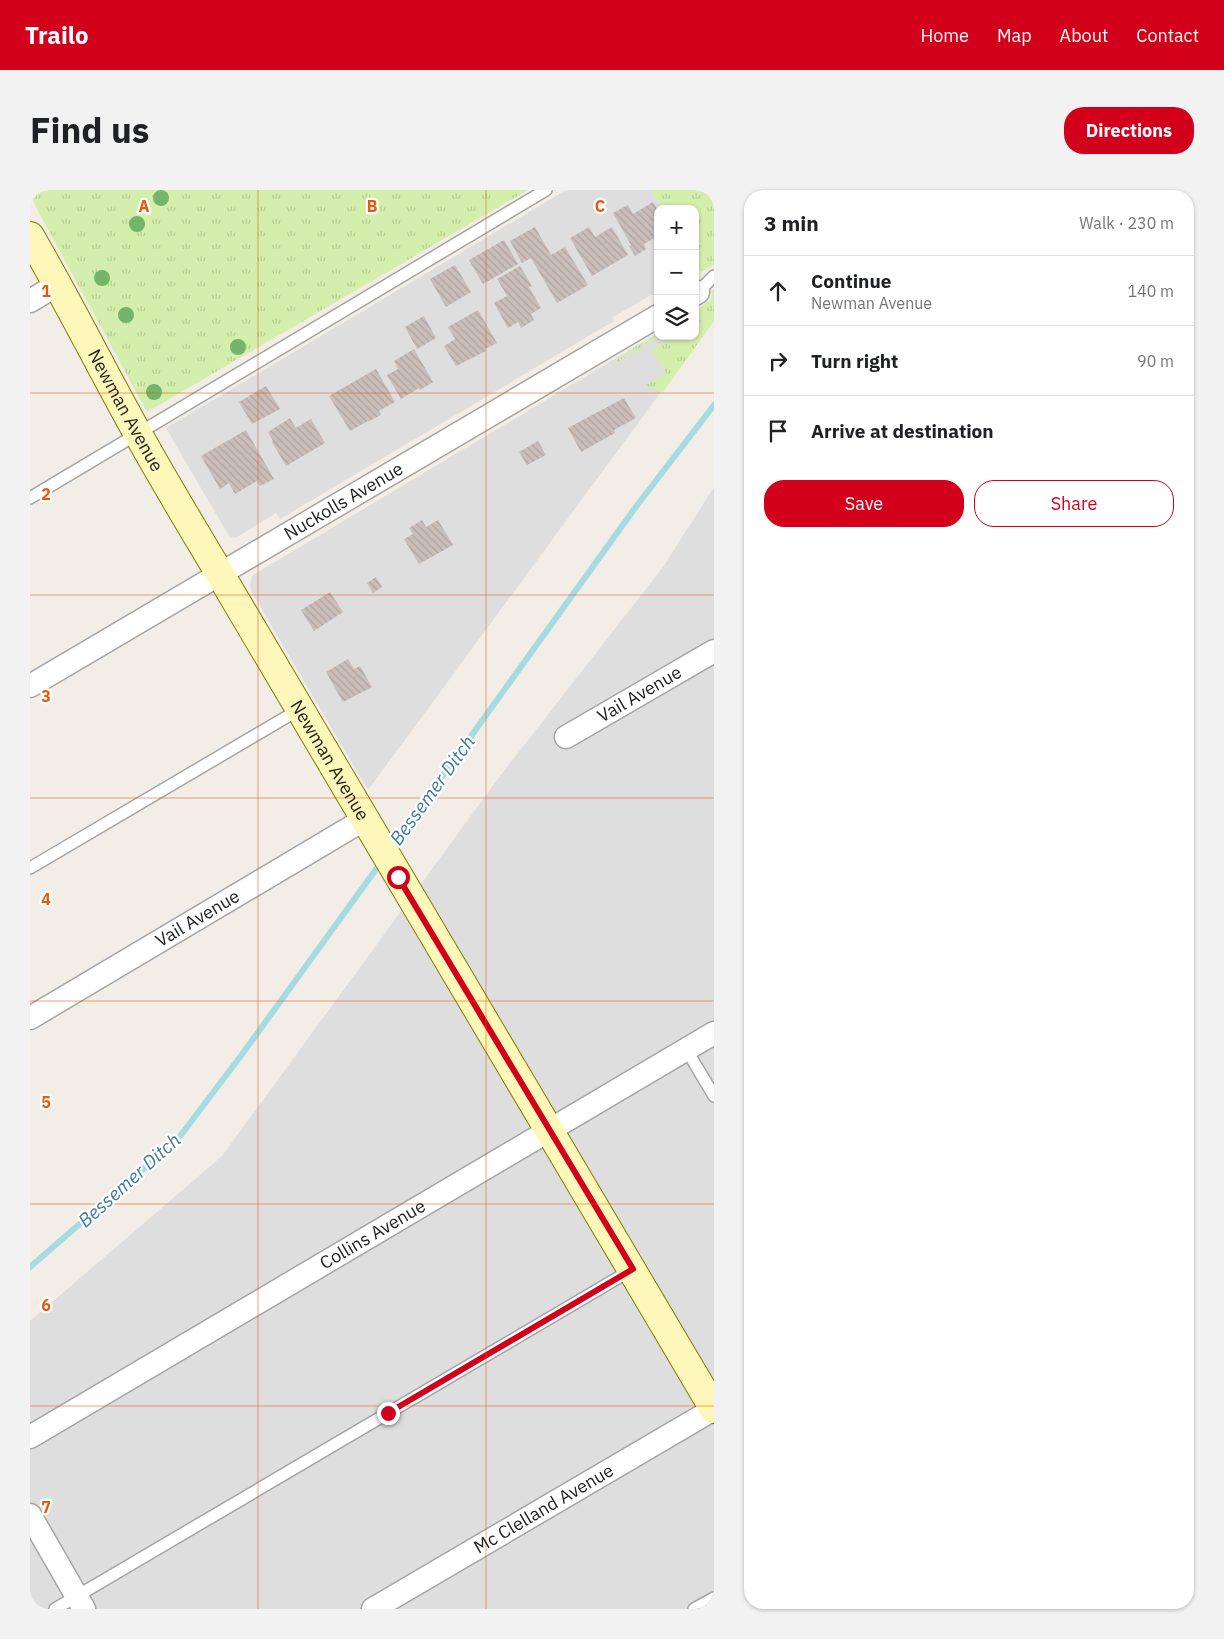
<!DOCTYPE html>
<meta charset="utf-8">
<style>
:root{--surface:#fff;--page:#f2f2f2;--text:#202124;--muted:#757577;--line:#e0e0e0;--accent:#d2001a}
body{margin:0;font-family:"IBM Plex Sans",sans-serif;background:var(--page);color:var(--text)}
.controls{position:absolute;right:15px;top:15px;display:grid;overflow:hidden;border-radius:10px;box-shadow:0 1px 4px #0004}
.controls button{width:45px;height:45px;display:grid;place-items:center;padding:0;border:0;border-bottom:1px solid var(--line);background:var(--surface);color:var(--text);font:25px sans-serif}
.stop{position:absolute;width:15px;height:15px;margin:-11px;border:4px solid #d2001a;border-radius:50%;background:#fff}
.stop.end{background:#d2001a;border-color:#fff;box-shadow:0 1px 5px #0008}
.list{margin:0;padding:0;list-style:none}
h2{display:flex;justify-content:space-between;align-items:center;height:65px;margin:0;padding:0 20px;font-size:21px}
h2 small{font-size:16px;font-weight:400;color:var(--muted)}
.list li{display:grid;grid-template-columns:32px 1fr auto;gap:15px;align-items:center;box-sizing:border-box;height:70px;padding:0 20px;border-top:1px solid var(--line)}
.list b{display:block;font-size:19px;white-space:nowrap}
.list p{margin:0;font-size:16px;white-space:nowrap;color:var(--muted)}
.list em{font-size:16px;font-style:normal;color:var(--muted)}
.actions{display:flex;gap:10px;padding:15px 20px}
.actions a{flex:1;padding:11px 0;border:1px solid var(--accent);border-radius:20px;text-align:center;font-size:18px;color:var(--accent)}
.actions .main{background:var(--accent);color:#fff}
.icon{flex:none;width:28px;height:28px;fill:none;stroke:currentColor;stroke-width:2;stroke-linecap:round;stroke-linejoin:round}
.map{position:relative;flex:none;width:684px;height:1419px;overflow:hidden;border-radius:20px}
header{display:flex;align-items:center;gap:30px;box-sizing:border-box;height:70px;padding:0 25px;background:var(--accent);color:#fff}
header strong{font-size:24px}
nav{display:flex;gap:28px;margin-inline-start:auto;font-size:18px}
.intro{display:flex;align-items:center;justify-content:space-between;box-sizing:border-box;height:120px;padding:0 30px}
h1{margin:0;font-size:35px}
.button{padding:12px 22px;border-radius:20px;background:var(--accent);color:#fff;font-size:18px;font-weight:700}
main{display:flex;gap:30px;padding:0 30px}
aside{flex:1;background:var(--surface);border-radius:20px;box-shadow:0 1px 4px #0004}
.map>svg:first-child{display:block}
</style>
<header>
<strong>Trailo</strong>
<nav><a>Home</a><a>Map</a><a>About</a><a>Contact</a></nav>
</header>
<div class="intro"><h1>Find us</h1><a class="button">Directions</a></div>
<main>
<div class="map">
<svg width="684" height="1419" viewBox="0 0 684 1419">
<defs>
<pattern id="grass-tufts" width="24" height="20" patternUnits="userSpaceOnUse" patternTransform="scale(1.25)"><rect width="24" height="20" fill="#d4eeab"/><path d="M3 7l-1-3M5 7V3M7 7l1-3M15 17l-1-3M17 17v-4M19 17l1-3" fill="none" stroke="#b6cc93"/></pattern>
<pattern id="building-back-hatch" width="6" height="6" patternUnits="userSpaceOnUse" patternTransform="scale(1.25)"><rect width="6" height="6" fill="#cabeba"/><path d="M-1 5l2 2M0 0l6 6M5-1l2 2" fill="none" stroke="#ada3a0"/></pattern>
</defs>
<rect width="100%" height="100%" fill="#f2ede7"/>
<path fill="#dfdede" d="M536,0H621L632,19H628V101L583,127L584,131L250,329L246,323L207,347L200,348L136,238Z
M671,117L681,134L338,600L221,401L220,393L223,385L628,143V146H665V121Z
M684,297V1419H0V1131L192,966L470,586L633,377Z"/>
<path fill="url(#grass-tufts)" d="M0,0H498L117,222L0,6Z
M621,0H684V75L671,82L665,73V19H632Z
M684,99V131L633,202L614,196L636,183L622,159L645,146H665V135L672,131L665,133V123L676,112L680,111L682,105L681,100Z
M628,144V146H631C612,155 596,169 576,177L601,161V159Z"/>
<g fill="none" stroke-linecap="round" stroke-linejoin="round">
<path stroke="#a5dbe1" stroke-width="6" d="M360,659L605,318L684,215
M0,1077L148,949L213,863L352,671"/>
</g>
<path fill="url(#building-back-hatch)" d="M623,12L628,20V46L614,54L616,59L605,66L599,56L601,55L583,23L598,15L603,24Z
M505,37L521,65L535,57L558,95L527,113L501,68L492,73L480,51Z
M559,37L565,47L582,37L598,65L562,86L540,48Z
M474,50L488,74L453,94L439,70Z
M425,75L441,102L416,117L400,89Z
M490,76L502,96L499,97L511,118L501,124L504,130L491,138L488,132L478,138L464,113L477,106L467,89Z
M448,120L467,153L455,159L456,161L426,176L414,156L425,149L418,137Z
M394,126L406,148L387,159L375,137Z
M384,159L403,192L390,200L389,198L371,209L357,185L368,179L364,171Z
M346,179L365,212L349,221L351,225L338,232V231L320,241L299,206Z
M236,196L250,219L222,234L209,212Z
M594,208L606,228L584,240L585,243L551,262L538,238Z
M260,228L266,238L281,229L295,253L256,276L242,252L243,251L238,242Z
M216,240L244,289L230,296L227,291L205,304L199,293L190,299L171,266Z
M508,251L516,265L497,275L489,262Z
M392,330L396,337L408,330L423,355L389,374L374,349L383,344L379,338Z
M346,387L352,397L343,403L337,393Z
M300,402L313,422L284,441L271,420Z
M318,469L324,479L330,476L342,497L313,512L296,482Z"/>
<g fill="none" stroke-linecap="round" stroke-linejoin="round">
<defs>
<path id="lane" d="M668,102L684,86
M0,308L516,0
M0,678L270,519
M656,859L684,906
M25,1419L603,1079
M664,1419L684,1408"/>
<g id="street">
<path d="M665,104L668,102"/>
<path d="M0,111L28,94"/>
<path id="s1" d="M0,496L628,126"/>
<path id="s2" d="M536,547L684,461"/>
<path id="s3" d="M0,828L335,629"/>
<path id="s4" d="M0,1247L684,843"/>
<path d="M0,1325L54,1419"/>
<path id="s5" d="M343,1419L684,1219"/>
</g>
<g id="secondary">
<path id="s6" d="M0,46C38,111 71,178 108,244C133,289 160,334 187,379C351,660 520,938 684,1219"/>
</g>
</defs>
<use href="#lane" stroke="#a5a5a5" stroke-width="14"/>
<use href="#street" stroke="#a5a5a5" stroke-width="25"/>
<use href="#secondary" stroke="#807d00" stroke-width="30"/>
<use href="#lane" stroke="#fff" stroke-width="11"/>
<use href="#street" stroke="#fff" stroke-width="22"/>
<use href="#secondary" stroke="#fdf8b9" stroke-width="28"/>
</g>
<g fill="#73b66b">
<circle cx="131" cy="8" r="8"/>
<circle cx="107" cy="34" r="8"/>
<circle cx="72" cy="88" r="8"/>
<circle cx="96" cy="125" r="8"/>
<circle cx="208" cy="157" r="8"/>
<circle cx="124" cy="202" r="8"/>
</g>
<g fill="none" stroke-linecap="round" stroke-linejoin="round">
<path stroke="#d2001a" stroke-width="6" d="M358,1223L603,1079L368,687"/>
</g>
<path fill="none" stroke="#e8590c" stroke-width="1" stroke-opacity="0.55" d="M228,0V1419M456,0V1419M0,203H684M0,405H684M0,608H684M0,811H684M0,1014H684M0,1216H684"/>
<g text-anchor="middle" stroke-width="4.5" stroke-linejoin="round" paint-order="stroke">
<g font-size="18" fill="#212121" stroke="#fff">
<text dy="6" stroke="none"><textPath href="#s6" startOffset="199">Newman Avenue</textPath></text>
<text dy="6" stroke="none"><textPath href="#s1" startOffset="364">Nuckolls Avenue</textPath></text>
<text dy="6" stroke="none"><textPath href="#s2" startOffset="85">Vail Avenue</textPath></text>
<text dy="6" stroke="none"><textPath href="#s6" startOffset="604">Newman Avenue</textPath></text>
<text dy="6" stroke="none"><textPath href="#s3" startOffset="195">Vail Avenue</textPath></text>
<text dy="6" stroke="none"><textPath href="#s4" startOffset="398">Collins Avenue</textPath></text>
<text dy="6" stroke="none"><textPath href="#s5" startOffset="198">Mc Clelland Avenue</textPath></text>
</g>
<g font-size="19" font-style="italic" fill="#3e7a9f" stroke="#fff">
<text transform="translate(402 600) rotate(-54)" y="7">Bessemer Ditch</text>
<text transform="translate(99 990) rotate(-42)" y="7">Bessemer Ditch</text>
</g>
</g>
<g font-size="16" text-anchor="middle" font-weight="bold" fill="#e8590c" stroke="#fff" stroke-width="4.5" stroke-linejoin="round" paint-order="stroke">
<text x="114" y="22">A</text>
<text x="342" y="22">B</text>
<text x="570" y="22">C</text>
<text x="16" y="107">1</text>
<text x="16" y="310">2</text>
<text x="16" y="512">3</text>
<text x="16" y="715">4</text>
<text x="16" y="918">5</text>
<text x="16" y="1121">6</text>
<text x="16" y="1323">7</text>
</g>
</svg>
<div class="controls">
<button>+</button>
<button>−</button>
<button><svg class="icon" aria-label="layers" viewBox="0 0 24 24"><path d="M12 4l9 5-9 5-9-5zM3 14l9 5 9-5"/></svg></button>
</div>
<div class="stop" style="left:368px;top:687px"></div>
<div class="stop end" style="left:358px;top:1223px"></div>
</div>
<aside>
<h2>3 min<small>Walk · 230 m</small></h2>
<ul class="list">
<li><svg class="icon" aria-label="ahead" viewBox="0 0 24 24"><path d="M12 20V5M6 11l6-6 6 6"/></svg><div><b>Continue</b><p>Newman Avenue</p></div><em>140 m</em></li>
<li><svg class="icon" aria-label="right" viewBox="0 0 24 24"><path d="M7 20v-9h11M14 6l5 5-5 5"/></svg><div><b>Turn right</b></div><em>90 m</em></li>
<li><svg class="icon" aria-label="arrive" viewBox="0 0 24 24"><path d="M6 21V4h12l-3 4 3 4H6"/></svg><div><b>Arrive at destination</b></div></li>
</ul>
<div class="actions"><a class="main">Save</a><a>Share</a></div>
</aside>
</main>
